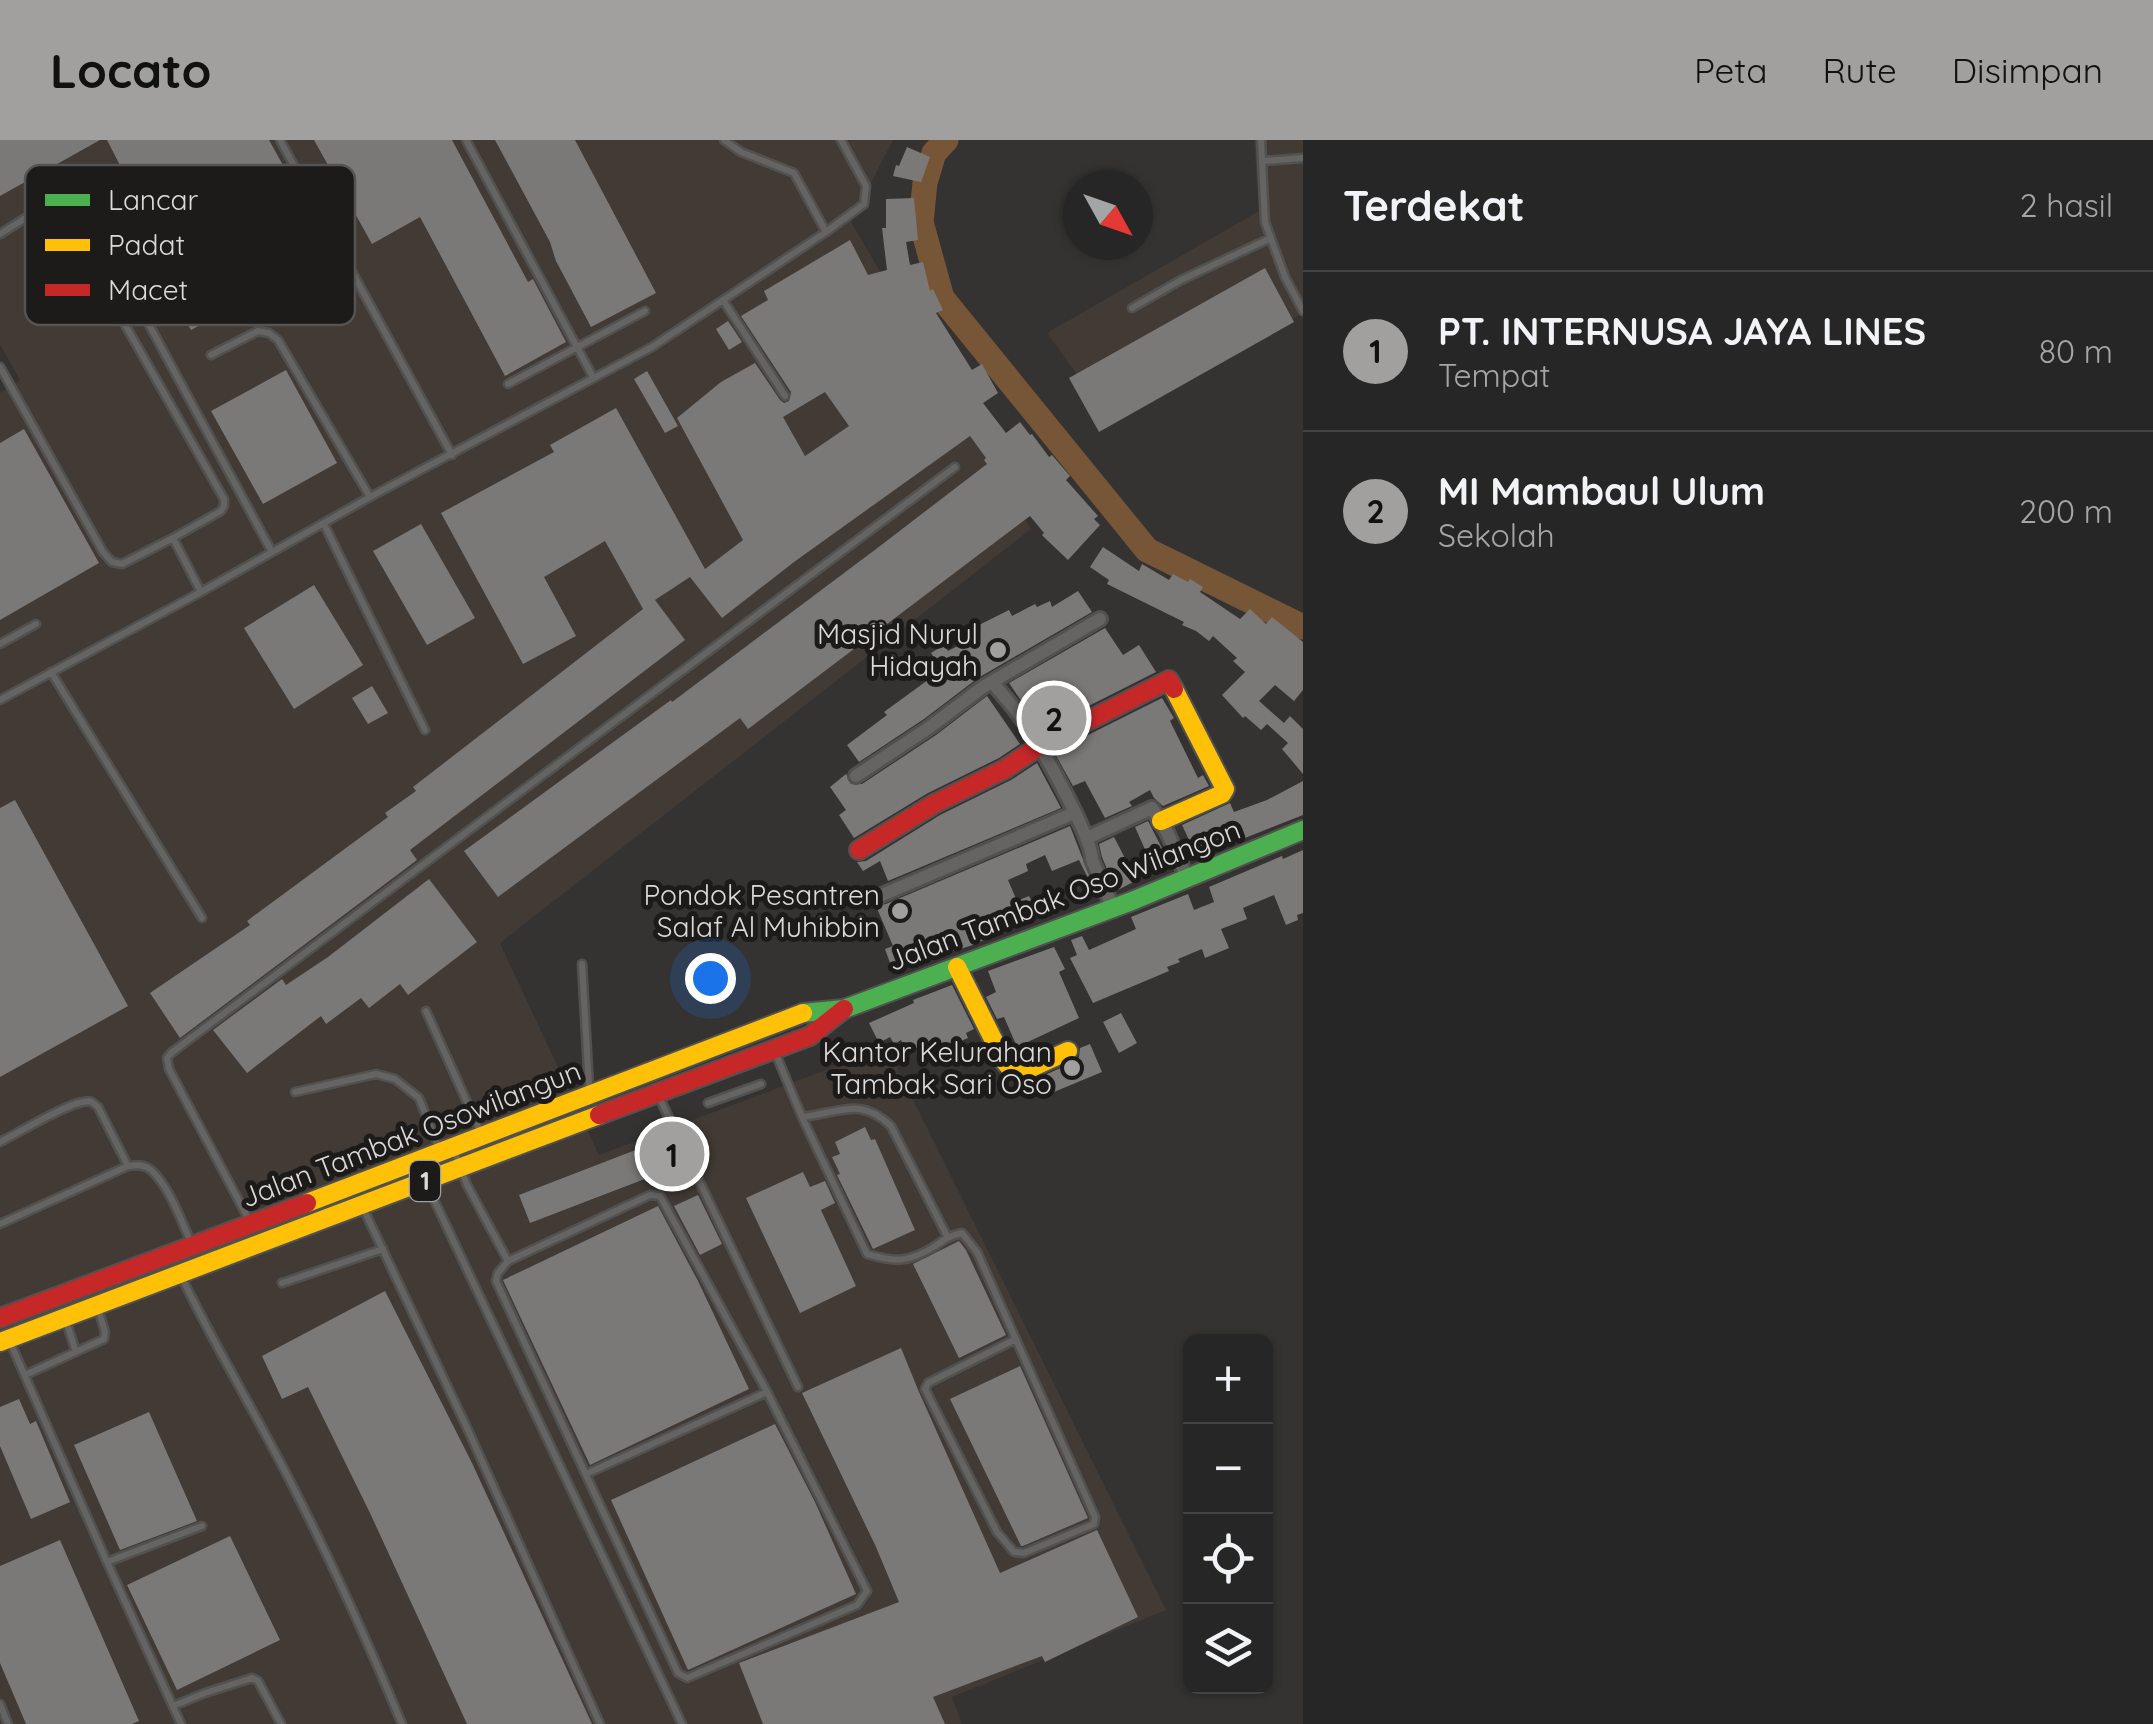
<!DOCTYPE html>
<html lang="id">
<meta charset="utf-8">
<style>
:root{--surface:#272626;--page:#333232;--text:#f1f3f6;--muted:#a4a5a7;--line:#434343;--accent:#a1a09f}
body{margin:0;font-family:Quicksand,sans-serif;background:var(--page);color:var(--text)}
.controls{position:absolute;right:30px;bottom:30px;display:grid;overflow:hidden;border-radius:15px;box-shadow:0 2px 8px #0004}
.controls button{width:90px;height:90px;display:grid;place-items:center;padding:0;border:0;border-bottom:2px solid var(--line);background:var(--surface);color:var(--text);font:50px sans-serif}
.compass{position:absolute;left:1063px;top:30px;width:90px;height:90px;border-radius:50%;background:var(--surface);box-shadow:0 2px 8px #0004;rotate:130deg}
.you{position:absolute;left:710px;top:838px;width:35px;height:35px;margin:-25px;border:8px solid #fff;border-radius:50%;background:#1a73e8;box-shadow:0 0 0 15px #1a73e833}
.badge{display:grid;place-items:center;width:65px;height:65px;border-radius:50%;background:var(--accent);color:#111;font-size:32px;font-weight:700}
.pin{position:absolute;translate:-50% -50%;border:5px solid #fff;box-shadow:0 2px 10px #0006}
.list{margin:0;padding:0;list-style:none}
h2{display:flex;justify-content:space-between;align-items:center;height:130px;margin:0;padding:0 40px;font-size:42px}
h2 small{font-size:32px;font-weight:400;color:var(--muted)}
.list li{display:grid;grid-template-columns:65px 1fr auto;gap:30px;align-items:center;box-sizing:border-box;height:160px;padding:0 40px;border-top:2px solid var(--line)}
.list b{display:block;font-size:38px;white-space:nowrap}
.list p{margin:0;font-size:32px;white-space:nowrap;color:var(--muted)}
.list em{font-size:32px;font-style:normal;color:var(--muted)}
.icon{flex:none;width:55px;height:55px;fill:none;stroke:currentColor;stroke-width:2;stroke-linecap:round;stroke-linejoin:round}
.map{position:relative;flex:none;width:1303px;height:1584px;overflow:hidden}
header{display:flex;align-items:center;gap:60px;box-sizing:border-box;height:140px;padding:0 50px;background:var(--accent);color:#111}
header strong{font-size:48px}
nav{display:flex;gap:55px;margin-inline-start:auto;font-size:35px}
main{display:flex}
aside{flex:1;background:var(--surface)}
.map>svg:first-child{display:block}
</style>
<header>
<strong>Locato</strong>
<nav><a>Peta</a><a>Rute</a><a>Disimpan</a></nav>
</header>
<main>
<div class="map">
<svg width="1303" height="1584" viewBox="0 0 1303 1584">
<rect width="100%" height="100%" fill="#343332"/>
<path fill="#413a35" d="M0,0H893L851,82L1031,389L500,803L599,1015L887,907L1166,1470L952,1557L962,1584H0V253L20,240L0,205Z
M1254,0H1303V176L1301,174L1111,281L1047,193L1259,71Z"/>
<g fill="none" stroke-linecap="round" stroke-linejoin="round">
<path stroke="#775637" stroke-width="25" d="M946,0L934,13L925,43L921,82L942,158L1147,410L1303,487"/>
</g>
<path fill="#7a7978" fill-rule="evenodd" d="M0,0H100L0,56Z
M107,0H269L338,124L290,151L284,139L191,190L111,43L125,35Z
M314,0H452L528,142L533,139L566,202L505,236L420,77L372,104Z
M495,0H575L656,153L591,187L556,121L550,102Z
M907,7L930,17L921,42L893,36L896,25L899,26Z
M914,58L918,100L906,102L910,125L923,122L930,151L933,149L943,170L936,173L972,230L982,224L998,253L983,263L1006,293L1020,282L1030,295L1032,294L1049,317L1052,315L1070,336L1066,340L1098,376L1094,379L1100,385L1068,420L1047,400L1042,395L1044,393L1030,376L748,589L740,578L498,757L464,711L671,560L672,562L880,406L987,324L984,320L986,318L970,296L794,422L722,478L690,437L655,460L685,500L410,710L417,720L180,898L150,853L250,785L247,781L388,677L385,673L416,651L413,647L643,469L605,401L544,437L576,496L523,524L441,373L554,312L550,305L616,268L705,429L743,400L677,278L721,242L755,223L780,260L784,263L789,261L791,252L741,176L768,160L764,151L850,100L868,135L887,130L882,88H886V59ZM825,252L849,286L805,316L783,277Z
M1265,128L1294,182L1099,292L1069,238Z
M728,181L742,202L729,210L716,189Z
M286,230L337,323L263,364L211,271Z
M647,231L678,286L665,293L634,239Z
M24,289L99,423L0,480V303Z
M421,384L475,478L427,505L373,411Z
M1103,407L1139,431L1142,424L1169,440L1173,434L1188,442L1190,439L1203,447L1200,452L1240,479L1250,469L1266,484L1272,477L1303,502V550L1294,561L1275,545L1259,561L1284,583L1290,576L1303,589V634L1282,609L1288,603L1267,584L1261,590L1245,576L1243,578L1222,555L1245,532L1233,521L1237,518L1213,496L1209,501L1196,491L1182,485L1184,482L1107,444L1109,440L1090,427Z
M314,445L363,525L294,569L244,488Z
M1078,451L1092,472L978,538L924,579L859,622L847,605L887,575L884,572L932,537L923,524L933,516L931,513L944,505L948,511L979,495L975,487L1009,470L1012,476L1035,464L1037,467L1050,461L1052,467Z
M1105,488L1123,515L1139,505L1156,532L1041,590L1009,543Z
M372,546L388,573L368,584L352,558Z
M987,556L1020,604L999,618L928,653L854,698L839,675L846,670L830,647L846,634L851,644H862L936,595Z
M1162,558L1174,578L1170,581L1198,638L1203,635L1209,646L1163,666L1154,658L1150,650L1129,662L1132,666L1105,678L1085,641L1073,646L1054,612Z
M1037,623L1061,668L888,741L880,721L863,731L857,722L866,721L940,675L1011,640Z
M1303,641V675L1197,717L1182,685L1230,663L1234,672L1267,660Z
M15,660L128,866L0,937V668Z
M1148,681L1167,718L1152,726L1154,731L1116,751L1102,717L1099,704L1114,697L1128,724L1147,714L1135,687Z
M1070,686L1098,758L1079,720L1052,731L1045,715L1026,724L1028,731L1008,740L1017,761L1029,756L1037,772L1016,782L1018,785L970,806L946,813L943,804L890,823L885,809L893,806L876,766L886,764Z
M1303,710V773L1297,775L1298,780L1286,785L1274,755L1243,768L1247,779L1221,789L1229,808L1205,818L1202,809L1178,819L1180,822L1167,827L1169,831L1093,863L1070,818L1077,815L1071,800L1082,796L1089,810L1136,789L1131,777L1188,754L1194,770L1214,762L1209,747L1282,716L1283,719Z
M429,739L477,802L408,855L400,844L369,868L361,858L326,884L321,876L247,933L213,890L282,839L286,845L328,817Z
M1054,807L1065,829L1059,832L1079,878L1017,907L1004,877L997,879L986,857L996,852L988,831Z
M952,845L974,889L966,893L968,898L942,909L944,912L928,918L923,905L906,912L901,900L894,904L890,897L879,903L869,883L914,863L913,860Z
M1121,873L1137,903L1119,913L1103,882Z
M1090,904L1102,932L1054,952L1047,934L1074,922L1079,917L1080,908Z
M865,987L871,1000L875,999L915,1090L873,1109L837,1035L840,1034L832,1017L840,1014L835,1002Z
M666,995L670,997L681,1019L662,1027L663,1032L530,1083L519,1055L664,999Z
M803,1032L810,1047L825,1041L835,1063L821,1070L856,1146L800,1173L746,1058Z
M698,1055L722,1104L700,1115L674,1066Z
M658,1066L698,1141L749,1249L590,1325L503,1140Z
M959,1101L966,1110L1006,1195L959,1218L913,1124Z
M385,1151L472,1323L592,1584H467L370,1373L308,1247L282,1259L262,1216Z
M901,1208L919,1252L1000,1433L1097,1390L1138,1477L1045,1522L1042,1516L933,1557L945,1584H763L739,1523L899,1462L876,1407L802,1253Z
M1020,1226L1088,1378L1023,1406H1021L950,1259Z
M19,1259L30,1284L36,1281L70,1362L31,1379L0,1306V1267Z
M149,1272L197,1381L120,1410L74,1305Z
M775,1284L815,1362L856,1454L688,1530L611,1360Z
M230,1396L280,1500L177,1550L127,1445Z
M60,1400L139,1581L132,1584H26L0,1523V1426Z"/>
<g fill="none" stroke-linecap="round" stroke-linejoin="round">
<defs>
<path id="lane" d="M280,0L452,315
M466,0L593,237
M724,0L741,12L794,33L826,92
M1261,0L1265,82L1285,137L1303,171
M1262,21L1303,18
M73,44L272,412
M0,94L43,67L64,77L224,359V366L221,371L173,398L201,452
M723,160L785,256
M1132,168L1181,140L1271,98
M211,215L258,191L269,193L278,200L370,357
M0,227L103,412L112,422L122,424L173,398
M508,244L645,171
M324,384L425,590
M0,504L36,484
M51,532L202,778
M0,560L201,452L370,357L652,207L826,92L864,64L866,46L841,0
M582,824L589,947
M426,871L480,991
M777,917L802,977
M295,952L376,934L395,939L419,958L439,1008
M659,957L798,1247
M708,963L761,944
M0,1002C20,992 64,965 83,962C92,960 92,962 98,967L128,1026
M454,1010L467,1045L508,1121L498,1133L496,1141L678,1533L687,1538L857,1465L867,1451L767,1252
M428,1047L682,1584
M364,1070L468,1290L600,1584
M249,1080L169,929L167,918L171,913L955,327
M0,1084L128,1026C137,1025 144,1024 151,1030C169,1046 182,1082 191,1103
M947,1096L891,986C860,956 840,973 802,977L867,1114C894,1122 907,1123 932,1108C943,1101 948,1096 962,1093L977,1112L1095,1377L1094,1384L1024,1413L1014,1412L997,1392L925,1249L928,1243L1016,1199
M508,1121L650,1055L660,1056L767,1252L586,1334
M183,1140C215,1206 253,1269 287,1335C329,1416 367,1500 402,1584
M282,1143L383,1109
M66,1181L76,1212
M10,1202L107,1422L181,1584
M25,1235L104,1199L105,1192L99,1172
M107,1422L202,1386
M0,1564L8,1584
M173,1566L205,1553L252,1538L258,1541L281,1584"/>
<path id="street" d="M992,542C1002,554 1013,566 1022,579C1038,600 1093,699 1092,720L1114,770
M856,636L930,587L983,547L1100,479
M1087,698L1152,668L1167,692L1188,740
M869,757L882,755L1074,673"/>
<path id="fast" d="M803,873L844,869L1132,761L1303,690"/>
<path id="slow" d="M1161,681L1222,654L1225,649L1174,549
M957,827L1004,921L1010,928L1020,933L1068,911
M307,1063L803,873
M0,1202L599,975"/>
<path id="jam" d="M859,710L934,664L1005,629L1044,603L1169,540L1174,549
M599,975L810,896L844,869
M0,1178L307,1063"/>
</defs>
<use href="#lane" stroke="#515150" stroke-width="11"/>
<use href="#street" stroke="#515150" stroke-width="18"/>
<use href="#fast" stroke="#515150" stroke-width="22"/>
<use href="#slow" stroke="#515150" stroke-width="22"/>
<use href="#jam" stroke="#515150" stroke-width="22"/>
<use href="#lane" stroke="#656463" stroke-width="6"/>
<use href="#street" stroke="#656463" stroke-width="12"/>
<use href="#fast" stroke="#4caf50" stroke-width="18"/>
<use href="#slow" stroke="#ffc107" stroke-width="18"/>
<use href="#jam" stroke="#c62828" stroke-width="18"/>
</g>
<g fill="#a1a09f" stroke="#1c1b1a" stroke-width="4">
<circle cx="998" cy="510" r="10"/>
<circle cx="900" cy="771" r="10"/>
<circle cx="1072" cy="928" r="10"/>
</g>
<g text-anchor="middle" stroke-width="10" stroke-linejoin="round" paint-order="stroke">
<rect fill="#1c1b1a" stroke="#a2a1a0" stroke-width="2.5" x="410" y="1021" width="30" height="40" rx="8"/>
<g font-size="25" font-weight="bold" fill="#dbdad9">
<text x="425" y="1050">1</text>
</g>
<g font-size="28" fill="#dbdad9" stroke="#1c1b1a" text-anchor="end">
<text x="978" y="504">Masjid Nurul<tspan x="978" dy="32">Hidayah</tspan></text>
<text x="880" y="765">Pondok Pesantren<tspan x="880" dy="32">Salaf Al Muhibbin</tspan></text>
<text x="1052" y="922">Kantor Kelurahan<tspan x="1052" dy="32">Tambak Sari Oso</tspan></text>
</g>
<g font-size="28" fill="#dbdad9" stroke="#1c1b1a">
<text transform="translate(1064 755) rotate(-21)" y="10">Jalan Tambak Oso Wilangon</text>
<text transform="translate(411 994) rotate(-21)" y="10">Jalan Tambak Osowilangun</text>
</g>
</g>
<rect x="25" y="25" width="330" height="160" rx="15" fill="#1c1b1a" stroke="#555453" stroke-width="2.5"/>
<rect x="45" y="54" width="45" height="12" fill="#4caf50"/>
<rect x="45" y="99" width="45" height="12" fill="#ffc107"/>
<rect x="45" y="144" width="45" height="12" fill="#c62828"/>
<g font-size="28" fill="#dbdad9">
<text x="108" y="70">Lancar</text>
<text x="108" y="115">Padat</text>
<text x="108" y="160">Macet</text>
</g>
</svg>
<div class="controls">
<button>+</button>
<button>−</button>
<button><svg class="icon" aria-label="locate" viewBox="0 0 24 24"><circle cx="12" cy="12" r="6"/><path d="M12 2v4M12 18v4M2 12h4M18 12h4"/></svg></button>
<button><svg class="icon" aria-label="layers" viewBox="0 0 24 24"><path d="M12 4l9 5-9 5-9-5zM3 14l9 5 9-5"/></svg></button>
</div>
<svg class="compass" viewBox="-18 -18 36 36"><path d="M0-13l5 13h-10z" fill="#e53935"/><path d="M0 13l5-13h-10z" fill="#a4a5a7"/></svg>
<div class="you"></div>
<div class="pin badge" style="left:672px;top:1014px">1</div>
<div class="pin badge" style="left:1054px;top:578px">2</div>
</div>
<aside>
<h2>Terdekat<small>2 hasil</small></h2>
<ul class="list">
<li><span class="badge">1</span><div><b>PT. INTERNUSA JAYA LINES</b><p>Tempat</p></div><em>80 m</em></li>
<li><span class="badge">2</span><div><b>MI Mambaul Ulum</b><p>Sekolah</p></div><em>200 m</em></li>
</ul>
</aside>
</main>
